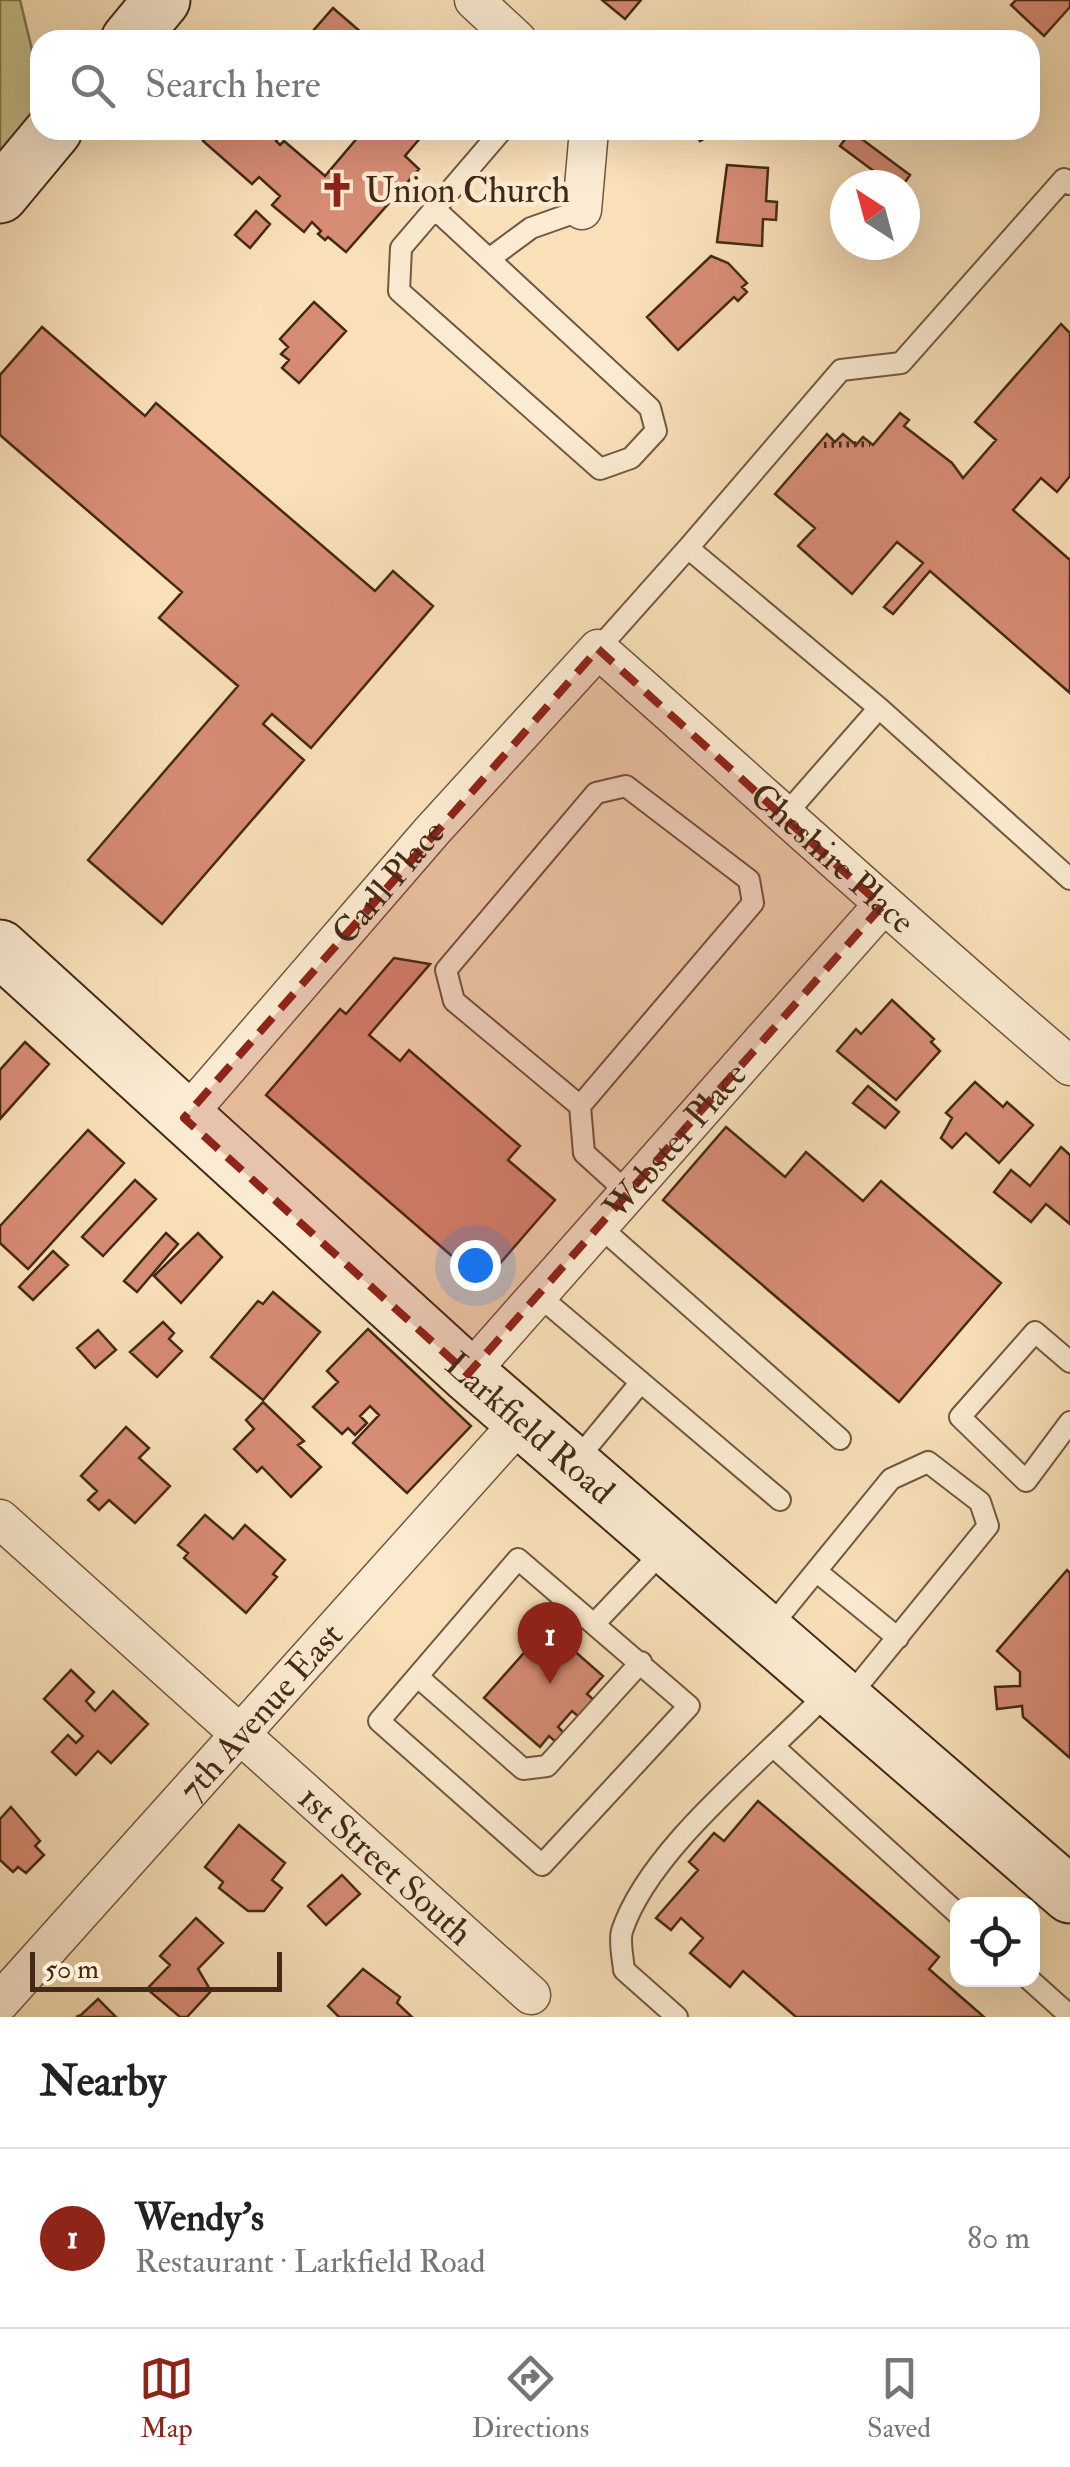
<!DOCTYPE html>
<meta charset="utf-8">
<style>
:root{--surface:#fff;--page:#f2f2f2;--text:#222;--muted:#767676;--line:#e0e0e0;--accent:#8f2418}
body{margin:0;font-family:"IM FELL Double Pica",serif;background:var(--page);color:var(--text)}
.controls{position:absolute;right:30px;bottom:30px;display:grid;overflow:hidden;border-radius:20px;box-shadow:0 10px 40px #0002}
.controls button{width:90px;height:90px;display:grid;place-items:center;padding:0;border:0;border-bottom:2px solid var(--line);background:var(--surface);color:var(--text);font:50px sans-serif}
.compass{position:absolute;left:830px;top:170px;width:90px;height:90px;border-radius:50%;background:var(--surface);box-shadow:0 10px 40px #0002;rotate:324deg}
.scale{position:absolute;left:30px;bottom:25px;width:252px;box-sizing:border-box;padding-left:10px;border:5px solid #442a16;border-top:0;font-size:28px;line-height:35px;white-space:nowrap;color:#442a16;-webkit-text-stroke:8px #fbebd2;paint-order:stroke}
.you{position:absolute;left:475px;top:1265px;width:35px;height:35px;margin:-25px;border:8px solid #fff;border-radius:50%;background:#1a73e8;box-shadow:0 0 0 15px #1a73e833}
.badge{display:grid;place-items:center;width:65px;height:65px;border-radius:50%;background:var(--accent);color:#fff;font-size:32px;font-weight:700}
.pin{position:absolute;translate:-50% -82px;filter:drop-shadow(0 2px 5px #0008)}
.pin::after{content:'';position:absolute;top:52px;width:35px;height:30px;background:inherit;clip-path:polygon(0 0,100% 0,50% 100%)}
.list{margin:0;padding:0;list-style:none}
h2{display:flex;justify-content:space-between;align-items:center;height:130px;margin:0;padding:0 40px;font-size:42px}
h2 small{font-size:32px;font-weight:400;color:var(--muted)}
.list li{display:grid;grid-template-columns:65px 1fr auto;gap:30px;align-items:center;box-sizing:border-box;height:180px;padding:0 40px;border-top:2px solid var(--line)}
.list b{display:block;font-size:38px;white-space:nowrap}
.list p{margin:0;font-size:32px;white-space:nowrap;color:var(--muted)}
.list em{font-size:32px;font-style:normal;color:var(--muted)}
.icon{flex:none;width:55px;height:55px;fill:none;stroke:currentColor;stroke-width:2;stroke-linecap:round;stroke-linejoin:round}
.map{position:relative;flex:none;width:1070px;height:2017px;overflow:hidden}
.search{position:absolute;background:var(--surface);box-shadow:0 10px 40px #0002;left:30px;right:30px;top:30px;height:110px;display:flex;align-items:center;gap:25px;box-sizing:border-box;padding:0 35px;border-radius:30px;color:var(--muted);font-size:38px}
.sheet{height:310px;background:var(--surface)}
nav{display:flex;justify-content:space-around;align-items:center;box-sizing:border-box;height:140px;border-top:2px solid var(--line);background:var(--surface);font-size:28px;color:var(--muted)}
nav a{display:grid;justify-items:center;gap:5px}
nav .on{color:var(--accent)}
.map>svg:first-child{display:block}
</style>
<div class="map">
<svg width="1070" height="2017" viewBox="0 0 1070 2017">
<rect width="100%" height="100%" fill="#f9e0b9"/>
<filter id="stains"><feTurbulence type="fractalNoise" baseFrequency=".002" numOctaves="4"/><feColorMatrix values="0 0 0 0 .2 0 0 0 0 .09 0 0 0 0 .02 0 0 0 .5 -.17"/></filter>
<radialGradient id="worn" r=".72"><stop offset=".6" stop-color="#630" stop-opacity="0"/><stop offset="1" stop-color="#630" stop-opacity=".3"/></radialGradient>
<path fill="#c4c08a" stroke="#847550" stroke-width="2.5" d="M0,0H20L40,83V109L0,152Z"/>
<path fill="#d78c74" stroke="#442a16" stroke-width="2.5" d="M602,0H641L625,19Z
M1016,0H1070V7L1044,36L1011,5Z
M333,8L370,40H305Z
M207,130H285L276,141L280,145L284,141L325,176L364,130H427L405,156L419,169L346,252L328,237L325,240L318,234L321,231L312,222L304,232L272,205L280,196L259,177L252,184L203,141L211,133Z
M694,130H720L700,141Z
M851,131L910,175L903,185H877L883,178L840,146Z
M727,165L768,168L766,201L777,202L776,220L763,219L762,246L717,242Z
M256,211L270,224L250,248L235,235Z
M711,256L728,263L747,283L742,287L747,292L738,301L734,297L678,350L647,317Z
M314,302L346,331L299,383L282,368L289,360L281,354L288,347L280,339Z
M1061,324L1070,333V476L1057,492L1041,478L1013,510L1070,560V693L930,571L893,614L884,607L923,563L897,542L852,594L798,546L815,528L775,494L827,434L835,442L843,434L856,445L863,437L873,445L900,413L909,420L904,426L952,463L963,478L996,440L975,422Z
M42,327L145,416L156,403L375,591L393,571L433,606L311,748L272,714L263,724L304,760L162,924L88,860L238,686L159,618L182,592L0,435V375Z
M394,958L430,964L369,1035L400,1061L409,1050L520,1146L508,1160L555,1200L483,1283L266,1095L340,1009L346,1014Z
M892,1000L934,1039L931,1042L940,1051L896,1100L837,1051L856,1029L861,1034Z
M25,1042L49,1064L0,1119V1070Z
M975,1082L1003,1107L1007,1102L1033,1125L999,1163L966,1133L952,1148L941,1138L952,1118L946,1113Z
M868,1086L899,1112L885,1128L853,1103Z
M726,1127L785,1177L806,1152L863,1201L881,1181L1001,1283L899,1402L663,1200Z
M88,1130L124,1163L28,1269L0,1243V1226Z
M1061,1147L1070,1155V1224L1046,1204L1031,1222L994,1192L1011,1170L1030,1186Z
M135,1180L156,1199L103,1256L82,1237Z
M166,1233L178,1244L137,1292L124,1281Z
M198,1233L222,1257L181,1303L154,1276Z
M53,1251L68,1265L33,1300L19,1287Z
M273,1292L320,1332L263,1400L211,1357L258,1301L263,1304Z
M163,1322L174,1333L169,1339L182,1351L157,1377L130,1352Z
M368,1329L471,1426L407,1493L353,1443L379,1415L370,1406L360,1416L367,1423L355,1435L348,1428L342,1434L313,1407L338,1382L327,1371Z
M98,1330L116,1350L95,1368L77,1348Z
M263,1402L304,1441L298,1445L321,1467L291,1497L262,1467L257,1472L234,1449L254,1429L246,1420Z
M126,1427L149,1448L139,1458L170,1486L135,1523L109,1500L99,1510L88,1500L97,1491L81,1476Z
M205,1515L233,1539L245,1525L285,1560L273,1574L277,1577L246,1613L184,1558L188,1553L178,1545Z
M1067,1570L1070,1573V1758L1023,1717L1022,1706L997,1709L995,1687L1020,1686V1672L997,1651Z
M547,1627L603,1676L587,1694L594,1700L579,1717L572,1711L558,1727L564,1733L556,1742L549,1736L540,1747L484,1698Z
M71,1670L94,1692L86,1701L95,1711L113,1691L148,1724L111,1763L98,1751L76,1775L52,1752L68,1735L76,1743L83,1736L44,1699Z
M758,1801L939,1957L929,1969L984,2017H796L743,1971L730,1987L690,1953L703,1938L681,1918L671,1930L656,1918L698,1870L689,1862L714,1833L724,1841Z
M11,1807L40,1841L35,1846L44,1855L26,1873L18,1867L13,1872L0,1860V1819Z
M239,1825L285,1863L272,1880L282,1888L264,1911H248L219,1888L223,1882L205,1867Z
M342,1875L360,1894L326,1925L308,1906Z
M196,1918L223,1943L198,1969L211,1991L187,2017H180L147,1989L170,1965L160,1956Z
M363,1969L400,1997L397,2003L412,2017H339L328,2006Z
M98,1999L116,2017H76L81,2015Z"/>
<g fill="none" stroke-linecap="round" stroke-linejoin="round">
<defs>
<path id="lane" d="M436,210L650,408L656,431L631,458L600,469L399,291L401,248L502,130
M489,259L531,228L582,210
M688,548L841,370L901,363L1064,179L1070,184
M598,649L688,548L879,708L786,814
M879,708L1070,879
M580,1106L753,903L749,880L626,786L596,793L446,970L454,1001L580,1106L584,1153L628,1193
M599,1226L840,1439
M538,1295L780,1500
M1070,1362L1035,1332L960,1417L1026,1481L1070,1422
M574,1463L641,1382
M518,1559L689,1706L542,1865L379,1721Z
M816,1571L898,1638
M596,1622L666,1548
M768,1630L891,1479L928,1462L980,1502L988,1526L847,1699
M418,1677L523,1769L547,1766L641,1662
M775,1748L958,1914
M1030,1980L1070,2016
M677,2017L624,1970C623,1958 619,1942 622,1931C650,1846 769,1756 830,1690"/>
<g id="street">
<path d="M474,0L517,40"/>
<path d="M582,210L589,130"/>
<path id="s1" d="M184,1118L432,831L598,649C756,788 910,930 1070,1066"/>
<path id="s2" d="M468,1374L882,906"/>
<path id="s3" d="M0,1519L531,1995"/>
<path id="s4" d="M0,2002L522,1420"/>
</g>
<g id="secondary">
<path d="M129,40L162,0"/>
<path d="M0,195L54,130"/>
<path id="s5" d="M0,948L468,1374L1070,1895"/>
</g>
</defs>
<use href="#lane" stroke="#71583f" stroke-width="24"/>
<use href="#street" stroke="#71583f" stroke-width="41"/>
<use href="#secondary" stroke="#442a16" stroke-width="59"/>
<path stroke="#442a16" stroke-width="6" stroke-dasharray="2.5 5" stroke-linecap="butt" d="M824,445L870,444"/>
<use href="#lane" stroke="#fbebd2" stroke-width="20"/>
<use href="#street" stroke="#fbebd2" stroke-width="38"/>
<use href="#secondary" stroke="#fbebd2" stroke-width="55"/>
</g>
<path fill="#8f2418" fill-opacity="0.2" stroke="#8f2418" stroke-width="8" stroke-dasharray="20 12" stroke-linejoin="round" d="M598,649L882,906L468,1374L184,1118Z"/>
<defs>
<symbol id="church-bare" viewBox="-9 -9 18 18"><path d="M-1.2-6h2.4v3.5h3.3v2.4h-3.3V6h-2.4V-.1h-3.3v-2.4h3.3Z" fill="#8f2418" stroke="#fbebd2" stroke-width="2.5" paint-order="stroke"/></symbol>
</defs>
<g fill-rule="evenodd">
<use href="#church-bare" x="312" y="165" width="50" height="50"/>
</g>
<g text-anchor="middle" stroke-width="9" stroke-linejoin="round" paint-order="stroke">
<g font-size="35" fill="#442a16" stroke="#fbebd2" text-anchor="start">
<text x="365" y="202">Union Church</text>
</g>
<g font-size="35" fill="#442a16" stroke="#fbebd2">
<text dy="12" stroke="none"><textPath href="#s1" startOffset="940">Cheshire Place</textPath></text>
<text dy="12" stroke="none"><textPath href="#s1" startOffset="312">Carll Place</textPath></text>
<text dy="12" stroke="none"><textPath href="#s2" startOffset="312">Webster Place</textPath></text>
<text dy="12" stroke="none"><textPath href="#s5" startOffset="715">Larkfield Road</textPath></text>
<text dy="12" stroke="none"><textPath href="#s4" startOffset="390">7th Avenue East</textPath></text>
<text dy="12" stroke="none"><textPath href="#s3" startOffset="518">1st Street South</textPath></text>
</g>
</g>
<rect width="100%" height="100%" filter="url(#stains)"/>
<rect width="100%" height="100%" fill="url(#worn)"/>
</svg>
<div class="controls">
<button><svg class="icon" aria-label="locate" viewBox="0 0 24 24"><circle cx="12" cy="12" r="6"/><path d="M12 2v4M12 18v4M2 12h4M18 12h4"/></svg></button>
</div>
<svg class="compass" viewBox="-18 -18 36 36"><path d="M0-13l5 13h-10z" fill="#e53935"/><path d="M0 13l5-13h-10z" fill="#767676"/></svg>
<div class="scale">50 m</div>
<div class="you"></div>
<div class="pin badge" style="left:550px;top:1684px">1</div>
<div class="search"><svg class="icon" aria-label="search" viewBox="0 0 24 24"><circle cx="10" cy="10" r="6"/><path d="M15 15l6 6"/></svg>Search here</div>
</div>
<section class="sheet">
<h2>Nearby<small></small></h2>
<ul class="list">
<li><span class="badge">1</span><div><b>Wendy's</b><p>Restaurant · Larkfield Road</p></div><em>80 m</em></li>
</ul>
</section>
<nav>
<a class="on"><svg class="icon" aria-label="map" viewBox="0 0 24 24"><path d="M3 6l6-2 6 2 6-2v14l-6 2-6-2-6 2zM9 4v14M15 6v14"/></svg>Map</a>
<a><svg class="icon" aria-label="directions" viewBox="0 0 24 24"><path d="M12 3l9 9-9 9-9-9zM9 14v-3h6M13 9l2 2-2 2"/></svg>Directions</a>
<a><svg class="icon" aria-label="saved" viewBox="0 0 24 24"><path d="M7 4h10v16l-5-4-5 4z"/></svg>Saved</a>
</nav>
